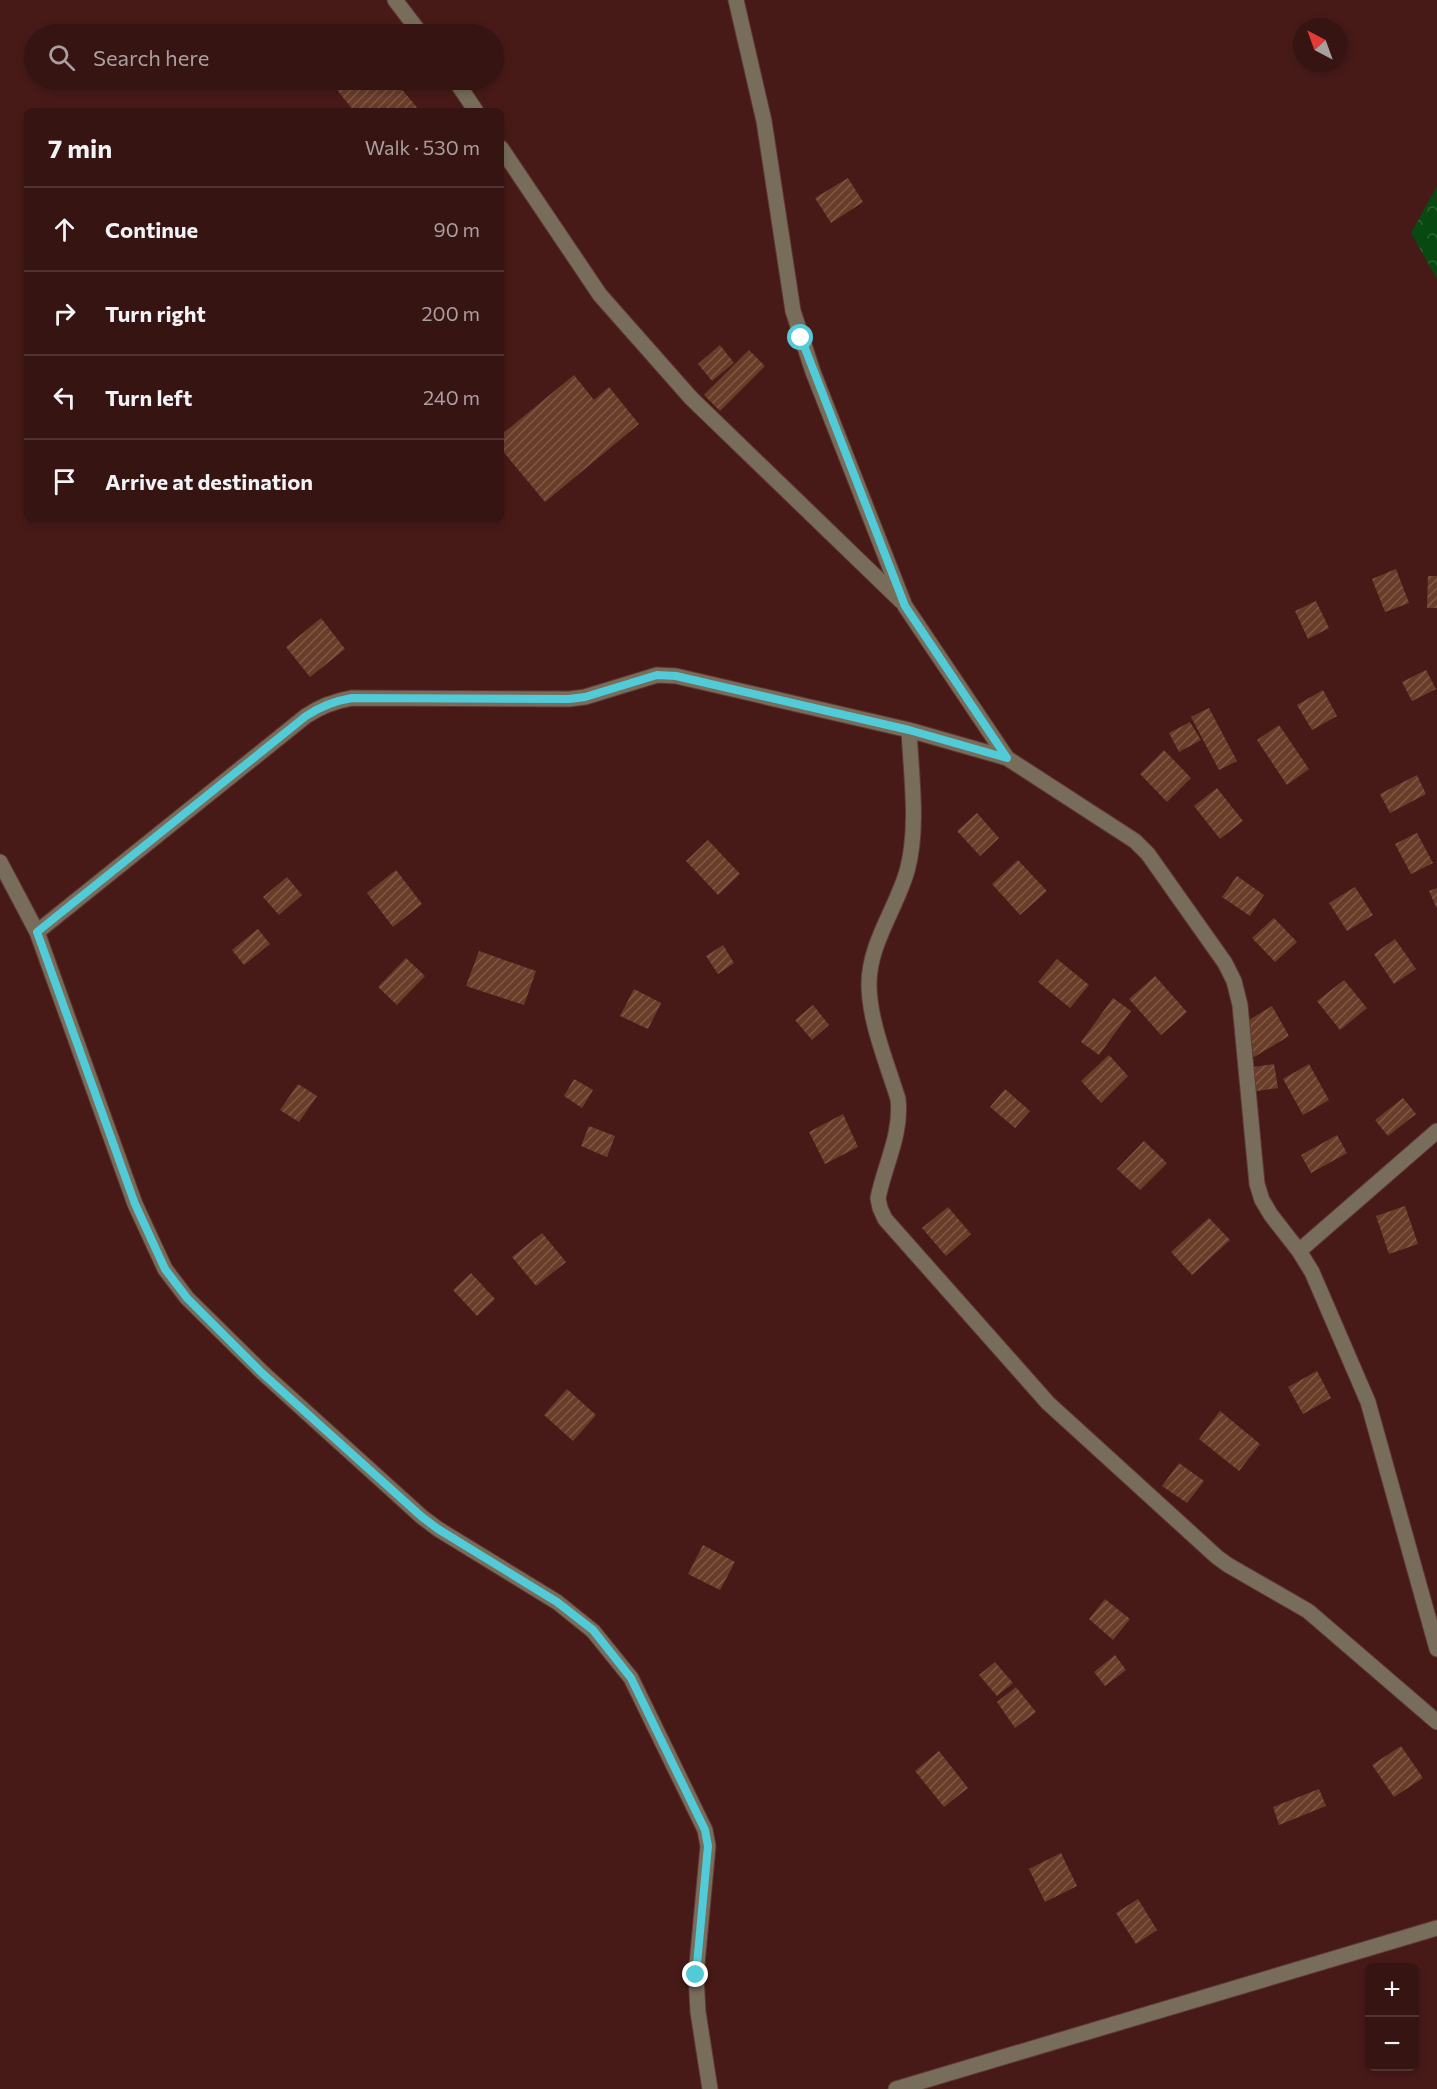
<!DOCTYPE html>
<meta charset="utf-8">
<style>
:root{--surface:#351412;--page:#402120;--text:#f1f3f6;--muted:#aa9e9f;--line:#4f3332}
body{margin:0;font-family:Commissioner,sans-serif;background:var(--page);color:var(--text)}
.controls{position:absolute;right:18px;bottom:18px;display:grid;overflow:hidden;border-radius:9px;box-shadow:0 3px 9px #0003}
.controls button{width:54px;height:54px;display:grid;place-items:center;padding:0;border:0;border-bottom:2px solid var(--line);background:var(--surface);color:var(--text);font:30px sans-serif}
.compass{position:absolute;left:1293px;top:18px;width:54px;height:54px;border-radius:50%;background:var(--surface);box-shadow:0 3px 9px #0003;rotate:319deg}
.stop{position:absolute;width:18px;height:18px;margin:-14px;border:4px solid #52cbd8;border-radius:50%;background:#fff}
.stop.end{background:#52cbd8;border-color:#fff;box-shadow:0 2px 6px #0008}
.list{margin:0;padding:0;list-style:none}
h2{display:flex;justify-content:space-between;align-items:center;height:78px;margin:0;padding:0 24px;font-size:26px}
h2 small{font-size:20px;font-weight:400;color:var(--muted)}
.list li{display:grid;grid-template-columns:39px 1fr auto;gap:18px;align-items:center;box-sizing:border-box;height:84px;padding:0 24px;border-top:2px solid var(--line)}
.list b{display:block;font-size:22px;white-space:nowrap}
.list em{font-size:20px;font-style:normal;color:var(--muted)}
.icon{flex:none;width:33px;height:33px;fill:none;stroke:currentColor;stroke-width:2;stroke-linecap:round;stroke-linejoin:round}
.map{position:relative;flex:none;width:1437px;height:2089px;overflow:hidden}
.search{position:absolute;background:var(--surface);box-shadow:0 3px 9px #0003;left:24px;top:24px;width:480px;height:66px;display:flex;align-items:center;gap:15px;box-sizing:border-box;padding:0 21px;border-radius:33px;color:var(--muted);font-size:22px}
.panel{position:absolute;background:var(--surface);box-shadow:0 3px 9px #0003;left:24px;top:108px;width:480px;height:414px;border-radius:9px}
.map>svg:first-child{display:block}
</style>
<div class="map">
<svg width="1437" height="2089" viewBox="0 0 1437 2089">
<defs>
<pattern id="forest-crowns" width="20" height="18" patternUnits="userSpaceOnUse" patternTransform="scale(1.5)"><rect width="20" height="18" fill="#084912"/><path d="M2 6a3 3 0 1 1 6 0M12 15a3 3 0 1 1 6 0" fill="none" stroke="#2d6435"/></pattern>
<pattern id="building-hatch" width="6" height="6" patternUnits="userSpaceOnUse" patternTransform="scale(1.5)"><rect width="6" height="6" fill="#6a3d29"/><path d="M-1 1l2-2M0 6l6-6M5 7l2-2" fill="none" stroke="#805948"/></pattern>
</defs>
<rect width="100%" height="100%" fill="#471a18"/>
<path fill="url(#forest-crowns)" d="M1437,186V279L1411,233Z"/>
<path fill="url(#building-hatch)" d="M340,80H394L420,111H354L333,85Z
M848,178L863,202L831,223L815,198Z
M720,345L734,363L712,381L698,364Z
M749,350L765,366L720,411L704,395Z
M574,375L594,400L609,387L639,424L545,502L501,449V435Z
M1396,569L1409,603L1385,612L1372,579Z
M1428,576H1437V608H1427Z
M1316,601L1329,628L1308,639L1295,611Z
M321,618L345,649L310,677L286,647Z
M1426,670L1436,689L1412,701L1402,682Z
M1323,690L1337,716L1312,730L1297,705Z
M1209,708L1237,761L1219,770L1191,717Z
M1190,722L1201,740L1179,752L1169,733Z
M1279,725L1309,769L1287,785L1257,740Z
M1164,750L1191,778L1167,802L1140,774Z
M1417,775L1426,794L1390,813L1380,794Z
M1217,788L1243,821L1220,839L1194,806Z
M977,813L999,838L980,856L957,831Z
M1417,833L1433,863L1411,874L1395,844Z
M708,840L740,874L718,895L686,861Z
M1018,860L1047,891L1020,915L992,884Z
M396,870L422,904L393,927L367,893Z
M1237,876L1264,895L1250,916L1222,897Z
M287,877L302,895L279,915L263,897Z
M1355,887L1373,915L1347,931L1329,903Z
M1437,888V909L1429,891Z
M1274,918L1297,942L1275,962L1252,938Z
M258,929L270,944L244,965L232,950Z
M1395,939L1416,969L1394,984L1374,954Z
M723,945L734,963L718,974L706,956Z
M479,951L536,971L524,1005L466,986Z
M406,958L425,976L397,1005L378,987Z
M1057,959L1089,985L1070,1008L1038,982Z
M1155,976L1187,1012L1161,1035L1129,999Z
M1344,980L1367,1008L1340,1030L1317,1001Z
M634,989L661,1003L648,1029L620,1016Z
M1113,998L1131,1011L1099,1055L1081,1042Z
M813,1005L829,1025L812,1040L795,1020Z
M1272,1006L1289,1036L1254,1057L1236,1028Z
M1109,1055L1128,1076L1101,1103L1081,1081Z
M1274,1064L1278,1088L1250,1092L1247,1068Z
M1309,1064L1329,1100L1303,1115L1283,1079Z
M574,1079L593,1090L582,1108L564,1096Z
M298,1084L317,1096L299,1122L280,1110Z
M1005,1089L1030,1111L1015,1128L990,1107Z
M1403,1098L1416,1114L1388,1136L1375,1120Z
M843,1114L858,1147L825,1164L809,1132Z
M589,1126L615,1136L607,1157L581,1146Z
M1337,1135L1347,1153L1311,1173L1301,1155Z
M1144,1141L1167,1163L1140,1190L1117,1169Z
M1405,1206L1418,1244L1389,1254L1376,1216Z
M948,1207L971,1234L946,1256L922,1228Z
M1209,1218L1230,1240L1192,1275L1171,1252Z
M542,1233L566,1262L536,1286L512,1257Z
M471,1273L495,1299L477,1316L453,1290Z
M1317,1371L1331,1398L1303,1414L1288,1387Z
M567,1389L596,1415L573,1441L544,1415Z
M1220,1411L1260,1444L1239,1471L1199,1439Z
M1179,1463L1204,1481L1187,1503L1162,1486Z
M703,1545L735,1562L720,1590L688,1574Z
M1105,1599L1130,1619L1113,1640L1089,1619Z
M1115,1655L1126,1670L1105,1686L1094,1672Z
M995,1662L1013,1683L997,1696L979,1675Z
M1016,1687L1036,1712L1015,1728L997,1702Z
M1401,1746L1423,1778L1394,1797L1372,1765Z
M939,1751L968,1788L944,1807L915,1771Z
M1319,1789L1326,1806L1279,1825L1273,1807Z
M1061,1853L1077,1886L1045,1902L1029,1869Z
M1138,1899L1157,1930L1136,1944L1116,1913Z"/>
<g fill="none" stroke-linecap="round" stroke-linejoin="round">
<defs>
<path id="minor" d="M395,0L421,34
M736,0L764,121L793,311L813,372L905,606L1007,758L1135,841L1148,854L1225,963L1234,981L1240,1005L1257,1184L1262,1200L1271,1215L1299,1251L1312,1272L1368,1402L1437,1649
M455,80L476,111
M501,148L600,295L691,398L901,601
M909,730C911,774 919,828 907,871C896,909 869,944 869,984C869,1021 887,1063 898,1099C902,1134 885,1164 878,1198L880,1208L885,1219L1048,1403L1217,1557L1228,1565L1308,1611L1437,1722
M0,862L37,932L135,1204L165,1269L187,1298L263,1373L422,1517L438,1529L557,1602L593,1631L631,1678L705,1830L708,1846L696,1975L698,2012L710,2089
M37,932L306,716C321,706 334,701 352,698L569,699L585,697L657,675L676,676L909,730L1007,758
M1299,1251L1437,1131"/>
<path id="tertiary" d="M896,2089L1437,1928"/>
</defs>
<use href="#minor" stroke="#603836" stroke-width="17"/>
<use href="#tertiary" stroke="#603836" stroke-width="17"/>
<use href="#minor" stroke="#776d5a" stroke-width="15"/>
<use href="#tertiary" stroke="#776d5a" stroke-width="15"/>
</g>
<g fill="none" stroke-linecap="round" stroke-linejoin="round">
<path stroke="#52cbd8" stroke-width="8" d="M696,1975L708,1846L705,1830L631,1678L593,1630L557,1602L438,1529L422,1517L262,1373L187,1298L165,1269L135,1204L37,932L306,716C321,706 334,701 352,698L569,699L585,697L657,675L676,676L909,730L1007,758L905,606L801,338"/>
</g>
</svg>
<div class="controls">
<button>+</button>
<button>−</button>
</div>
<svg class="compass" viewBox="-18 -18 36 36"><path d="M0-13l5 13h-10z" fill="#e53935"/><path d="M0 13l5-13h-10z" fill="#aa9e9f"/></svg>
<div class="stop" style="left:801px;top:338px"></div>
<div class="stop end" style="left:696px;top:1975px"></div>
<div class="search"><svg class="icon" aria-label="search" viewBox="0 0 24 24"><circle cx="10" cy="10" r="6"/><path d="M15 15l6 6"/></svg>Search here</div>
<section class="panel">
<h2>7 min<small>Walk · 530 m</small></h2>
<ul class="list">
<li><svg class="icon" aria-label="ahead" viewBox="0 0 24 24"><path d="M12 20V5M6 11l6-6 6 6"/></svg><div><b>Continue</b></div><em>90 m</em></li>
<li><svg class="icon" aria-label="right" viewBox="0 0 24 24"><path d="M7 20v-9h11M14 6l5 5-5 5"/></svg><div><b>Turn right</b></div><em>200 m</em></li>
<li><svg class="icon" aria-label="left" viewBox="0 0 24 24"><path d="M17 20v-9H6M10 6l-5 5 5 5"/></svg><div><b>Turn left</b></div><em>240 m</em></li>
<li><svg class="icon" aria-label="arrive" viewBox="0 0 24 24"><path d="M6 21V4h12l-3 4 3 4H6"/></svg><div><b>Arrive at destination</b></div></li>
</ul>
</section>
</div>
